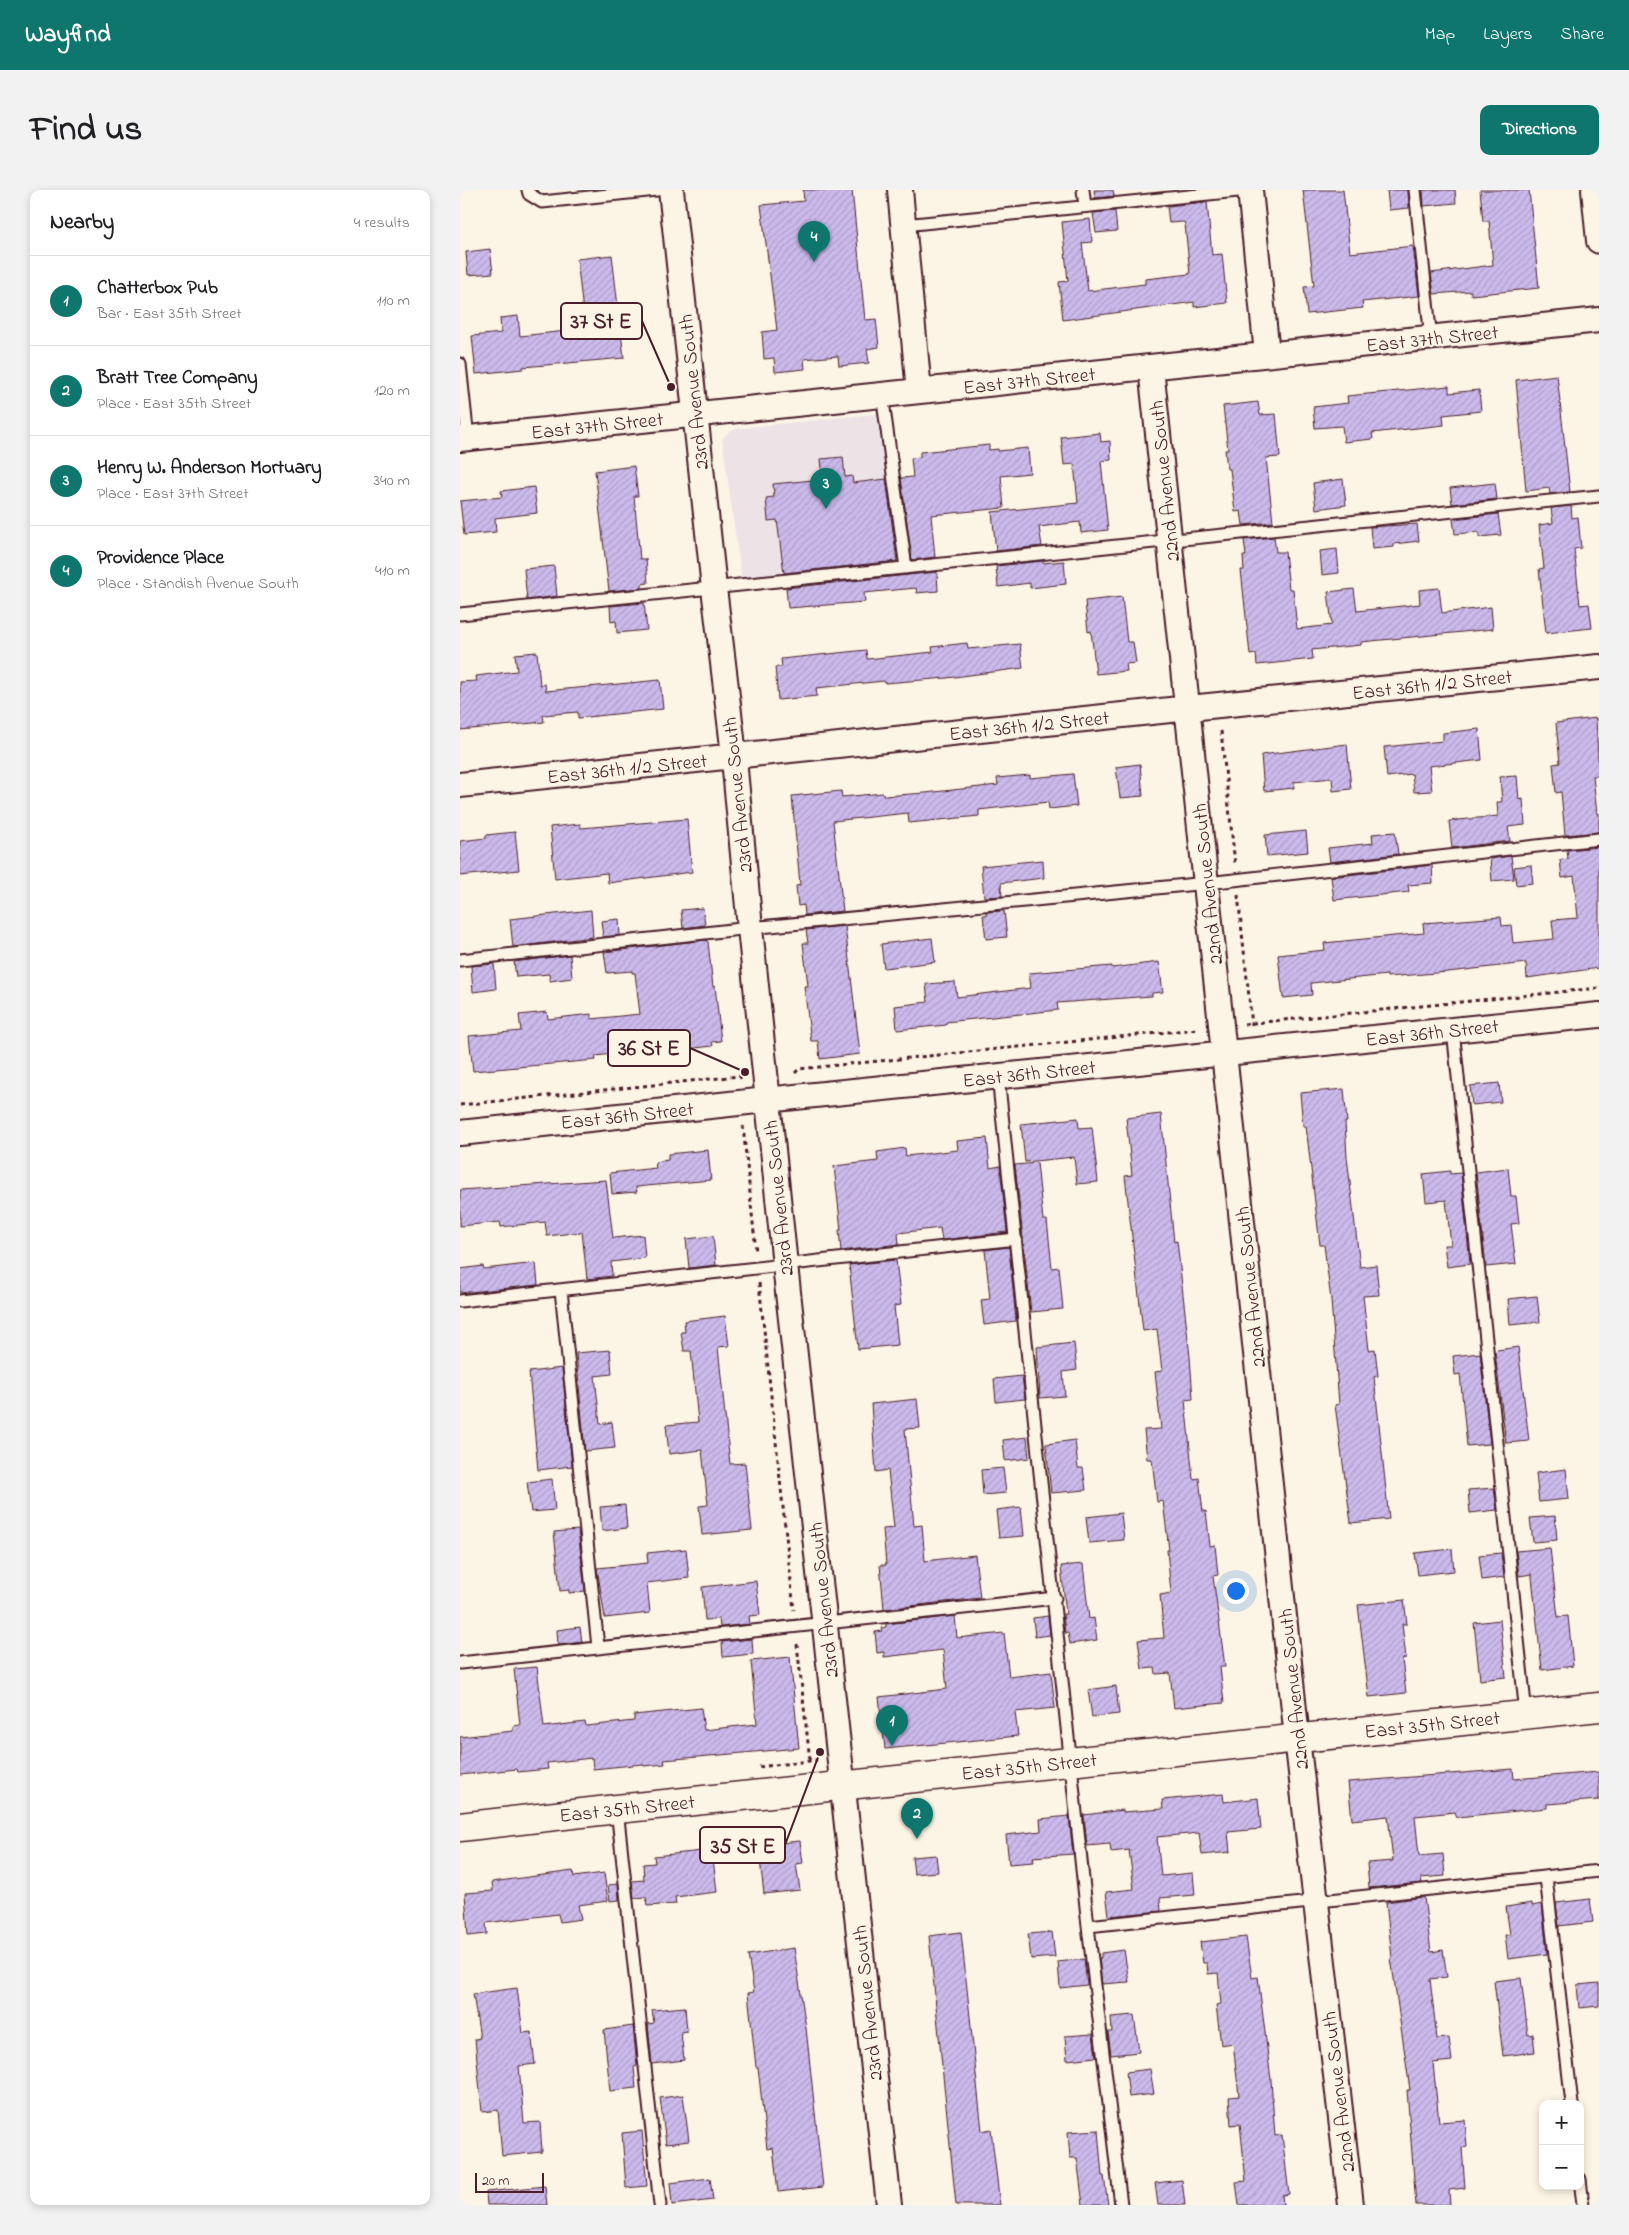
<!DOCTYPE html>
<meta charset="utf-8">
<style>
:root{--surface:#fff;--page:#f2f2f2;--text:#202124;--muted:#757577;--line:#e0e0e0;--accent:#0f766e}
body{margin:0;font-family:"Indie Flower",sans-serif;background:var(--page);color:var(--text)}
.controls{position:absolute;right:15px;bottom:15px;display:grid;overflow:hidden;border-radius:10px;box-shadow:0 2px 8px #0003}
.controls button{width:45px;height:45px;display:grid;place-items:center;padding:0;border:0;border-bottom:1px solid var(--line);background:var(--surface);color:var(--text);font:25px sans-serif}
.scale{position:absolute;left:15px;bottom:12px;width:69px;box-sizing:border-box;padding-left:5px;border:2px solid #4a1f2b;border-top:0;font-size:14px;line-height:18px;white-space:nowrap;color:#4a1f2b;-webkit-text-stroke:4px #fcf5e5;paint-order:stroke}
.you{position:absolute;left:775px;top:1400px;width:18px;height:18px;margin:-12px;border:4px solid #fff;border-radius:50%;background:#1a73e8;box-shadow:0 0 0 8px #1a73e833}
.badge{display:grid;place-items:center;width:32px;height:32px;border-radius:50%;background:var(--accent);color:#fff;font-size:16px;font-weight:700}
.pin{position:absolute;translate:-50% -41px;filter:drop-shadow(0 1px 2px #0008)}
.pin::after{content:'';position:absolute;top:26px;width:18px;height:15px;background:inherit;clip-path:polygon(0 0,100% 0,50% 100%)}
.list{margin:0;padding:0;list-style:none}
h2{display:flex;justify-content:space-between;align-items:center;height:65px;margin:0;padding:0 20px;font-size:21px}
h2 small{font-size:16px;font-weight:400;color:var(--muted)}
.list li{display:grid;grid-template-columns:32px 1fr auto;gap:15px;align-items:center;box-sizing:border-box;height:90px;padding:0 20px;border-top:1px solid var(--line)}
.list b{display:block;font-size:19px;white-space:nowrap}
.list p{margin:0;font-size:16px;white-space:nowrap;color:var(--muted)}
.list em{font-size:16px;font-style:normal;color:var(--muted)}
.map{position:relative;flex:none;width:1139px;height:2015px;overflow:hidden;border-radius:10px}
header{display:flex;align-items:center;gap:30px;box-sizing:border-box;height:70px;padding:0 25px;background:var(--accent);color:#fff}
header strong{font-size:24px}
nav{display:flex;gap:28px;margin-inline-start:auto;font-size:18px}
.intro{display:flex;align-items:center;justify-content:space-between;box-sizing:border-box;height:120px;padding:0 30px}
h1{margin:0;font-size:35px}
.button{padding:12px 22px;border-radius:10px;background:var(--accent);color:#fff;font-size:18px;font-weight:700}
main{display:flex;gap:30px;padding:0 30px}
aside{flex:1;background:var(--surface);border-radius:10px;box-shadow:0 2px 8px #0003}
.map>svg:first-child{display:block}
</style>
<header>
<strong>Wayfind</strong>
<nav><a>Map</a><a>Layers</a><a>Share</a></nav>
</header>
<div class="intro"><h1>Find us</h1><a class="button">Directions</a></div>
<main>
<aside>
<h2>Nearby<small>4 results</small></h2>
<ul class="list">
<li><span class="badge">1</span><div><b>Chatterbox Pub</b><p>Bar · East 35th Street</p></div><em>110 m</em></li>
<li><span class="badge">2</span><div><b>Bratt Tree Company</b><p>Place · East 35th Street</p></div><em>120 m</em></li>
<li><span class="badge">3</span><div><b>Henry W. Anderson Mortuary</b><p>Place · East 37th Street</p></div><em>340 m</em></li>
<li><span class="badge">4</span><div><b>Providence Place</b><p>Place · Standish Avenue South</p></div><em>410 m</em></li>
</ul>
</aside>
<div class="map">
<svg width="1139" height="2015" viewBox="0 0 1139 2015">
<defs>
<pattern id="building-hatch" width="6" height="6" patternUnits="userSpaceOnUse" patternTransform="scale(1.25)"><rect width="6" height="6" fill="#cbbaeb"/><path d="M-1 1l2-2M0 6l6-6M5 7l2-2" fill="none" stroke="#b09fca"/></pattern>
</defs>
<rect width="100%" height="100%" fill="#fcf5e5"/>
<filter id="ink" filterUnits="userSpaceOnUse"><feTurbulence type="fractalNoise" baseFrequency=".02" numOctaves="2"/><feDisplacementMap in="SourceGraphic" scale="10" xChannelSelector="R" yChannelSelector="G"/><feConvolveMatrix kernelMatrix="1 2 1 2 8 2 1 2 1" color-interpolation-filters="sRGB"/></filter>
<g filter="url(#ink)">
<path fill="#ede3e7" d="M432,222L450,380L283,399L262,249L269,242L279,238Z"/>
<path fill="url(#building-hatch)" stroke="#4a1f2b" d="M343,0H392L405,130L416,129L419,157L407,159L409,173L379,176L378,166L344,169L345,179L315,182L314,168L304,169L302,142L317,140L301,15L344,11Z
M634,0H653L654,6L635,8Z
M843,0H883L890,63L953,56L959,106L902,112L903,118L847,124L844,97L854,96Z
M927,0H948L949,18L929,20Z
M963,0H995L996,13L964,16Z
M1020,0H1069L1079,98L1011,105V101L974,104L971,83L1033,75L1029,31H1023Z
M747,12L752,65L762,64L767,113L734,117V112L603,130L599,92L608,91L602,32L630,29L632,52L622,53L628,101L685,94V89L730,84L725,34L724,32L709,33L707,16Z
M655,21L657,41L636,43L633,23Z
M30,59L33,83L8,85L6,62Z
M152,65L164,168L63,177V179L16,184L12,146L41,143L40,128L58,126L60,146L125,139L117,69Z
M1097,185L1110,302L1090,304L1089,298L1066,301L1056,190Z
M989,196V203L1019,200L1021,221L983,225L984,235L912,243L913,249L884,252L882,236L855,238L853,217L888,213L887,206Z
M798,212L800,225L816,224L820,267L806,268L813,332L783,335L781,321L775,322L770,279H767L765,260H768L763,216Z
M640,243L641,252L650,251L651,270L641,271L648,340L621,343L620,332L579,337L582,356L536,361L532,322L618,313L614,274L604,275L601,247Z
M529,255V260L538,259V261L568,258L570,283L541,286L544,318L471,325L475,367L452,370L441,288L453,287L451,268L460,267V262Z
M383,267L385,287L392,286L393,293L426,289L437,371L324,383L317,330L308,331L306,308L314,307L313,294L363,289L361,269Z
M174,276L178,306H174L180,369H186L188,393L182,394V398L149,401L135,281Z
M883,289L886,315L856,319L853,293Z
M1035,293L1037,309L992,314L990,298Z
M74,297L77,323L35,328L36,342L4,345L0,311L42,307L41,301Z
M1111,316L1112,328L1118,327L1121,358L1114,359L1120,415L1129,414L1132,438L1086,443L1079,379L1084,378L1079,335L1093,333L1091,318Z
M1038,324L1041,345L1019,347V342L995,344L993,329Z
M957,334L959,351L934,354V357L912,359L910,337Z
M814,347L816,362H825L829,399H833L837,439L872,435L868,402L894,399L897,421L960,414L959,400L979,398L982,423L1031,417L1033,439L901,452V455L852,460L853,469L797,475L796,464L790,465L781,380H784L783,366H786L784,350Z
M877,359L879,383L862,385L860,361Z
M583,371V373L604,371L606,394L570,398V393L538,397L536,376Z
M94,376L97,406L67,410L64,379Z
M477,382L478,401L457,403L456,398L404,403L405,412L328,418L326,398Z
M662,407L667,452H673L676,473L666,474L667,481L636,484L631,441L628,442L625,411Z
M184,413L187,440L157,443L156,431L151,432L150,416Z
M507,453L508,459L560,454L563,478L487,488L425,493L424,491L356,498L357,506L318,510L315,477H322L321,469L406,460L407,469L473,462L472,457Z
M77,462L80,495L85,494L86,501L200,490L203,519L118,528V522L83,525L84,532L0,540V492L17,491L16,486L57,481L55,464Z
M1136,528L1139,586H1133L1137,624L1139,623V642L1105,645L1101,602L1096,603L1093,574L1100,573L1096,533Z
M1019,539L1022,570L969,576L972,601L954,602L952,584L927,587L924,557L983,551V543Z
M887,554L891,599L873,601L872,588L834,592V598L804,601L801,565Z
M680,574L683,606L660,608L656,577Z
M613,584L617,616L589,619L588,612L519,620V626L449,633L448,623L373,631L383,721L345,725L344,715L338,716L336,696L340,695L332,606L381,601L382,607L423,603L424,606L465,603L538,595L537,588L570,585V588Z
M1057,586L1059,610L1063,609L1065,635L1048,637L1050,651L992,658L989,631L1038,626L1037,612H1042L1040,587Z
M227,629L232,682L148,693L147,683L95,689L90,637L120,634L121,638Z
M846,641L848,662L807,666L805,645Z
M55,642L59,680L0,686V651L26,648V645Z
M935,642L938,664L870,672L868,658L913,653L912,644Z
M1139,657V778L1067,788L1066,773L988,782L927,787V785L851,793L852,805L823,808L818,765L865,760L864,753L964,743L963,733L1041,727L1042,736L1051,735L1053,753L1094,749L1092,730L1118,728L1114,686L1102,688L1100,670L1108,669L1107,660Z
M1051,666L1054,689L1032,691L1030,669Z
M583,670L584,688L541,693L542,706L524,707L521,676Z
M972,675L973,693L948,695L949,702L874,710L871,687Z
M1071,675L1073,693L1056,695L1054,677Z
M243,718L245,735L223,738L221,720Z
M131,720L133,747L53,757L50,729Z
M544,721L547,747L526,749L523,725H526V722Z
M159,729L160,745L143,747L141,731Z
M385,736L400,864L360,869L358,851H351L344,796H348L343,753H348L346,740Z
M472,748L475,772L424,778L421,754Z
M246,750L248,752L253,797L255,796L261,851L252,852L253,856L192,863V860L135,866L136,870L13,881L9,846L61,841L59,825L87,822L88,829L131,824V829L180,824L175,783H172V781L147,783L144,762Z
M110,765L112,788L90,791L89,784L56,787L54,772Z
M699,772L703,802L692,803V806L597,813L598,820L486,832V835L437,840L435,816L468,812L466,794L495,792L497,807L571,798L569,783L652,776V778Z
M34,774L36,799L13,802L11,776Z
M1039,893L1041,912L1012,915L1010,896Z
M884,899L887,932H885L887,967L900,1077L916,1075L919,1105L903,1106L909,1160L915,1159L918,1186L914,1187L929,1329L891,1333L875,1215L879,1214L871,1110L864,1055H860L846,936H843L840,903Z
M701,924L714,1052L717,1051L730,1167L733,1209L725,1210L733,1289L739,1288L743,1322L746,1321L750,1356L755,1355L758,1385L753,1386L765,1477H760L764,1513L714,1518L710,1483L696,1484L695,1478L682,1479L678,1450L704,1448L700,1405L711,1403L707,1360H709L703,1311L697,1312L692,1269H687L684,1240L701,1239L695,1182L702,1181L697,1139L683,1141L665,986L672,985L666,928Z
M618,928L619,938L632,937L638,992L617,994L614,967L565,972L561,934Z
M527,948L530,978L540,976L547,1042L482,1050L480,1038L438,1043L439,1054L381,1061L379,1040H381L374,976L418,971L417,962L445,958L446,966L498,960L497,951Z
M248,960L251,990L176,997L177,1002L152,1004L150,983L196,978L195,972L208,970V964Z
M577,973L583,1030H587L592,1078L599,1077L603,1119L571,1122L555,975Z
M1048,978L1051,1006H1056L1059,1033L1051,1034L1056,1074L1026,1077L1016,982Z
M990,981V984L1001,983L1010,1074L987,1077L984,1055H991L986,1010L966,1012L963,984Z
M146,990L153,1048L183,1045L185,1068L151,1072L152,1086L127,1089L122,1042L87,1046L85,1032L41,1037L40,1032L0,1036V1000Z
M253,1046L256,1075L229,1078L226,1049Z
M549,1057L556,1131L524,1135L521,1110L530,1109L525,1060Z
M436,1070L441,1115L434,1116L438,1155L398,1159L389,1075Z
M76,1073L78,1095L0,1103V1079L23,1076L24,1079Z
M1077,1106L1080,1132L1050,1135L1048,1109Z
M265,1126L269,1156L258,1157L270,1274L285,1273L292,1340L242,1345L239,1316L248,1315L242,1260L209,1264L206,1235L238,1232L231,1161H224L221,1142H225L224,1131Z
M614,1153L617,1180L603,1182L605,1206L580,1208L577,1157Z
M1058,1157L1069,1251L1046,1253L1035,1162L1037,1160Z
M150,1160L152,1184L135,1186L140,1234L152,1232L155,1258L125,1261L116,1163Z
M1020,1163L1030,1254L1007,1256L1000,1184L995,1185L993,1166Z
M102,1178L112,1276L78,1280L69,1182Z
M562,1186L565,1209L536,1212L534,1189Z
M457,1209L460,1238L445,1239L454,1336L462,1335L465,1371L515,1365L520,1408L424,1419L420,1375H426L423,1339L434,1338L428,1280L416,1282L411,1214Z
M567,1247L569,1268L545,1271L543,1250Z
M615,1250L618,1278H623L626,1300L591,1303L586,1254Z
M543,1278L546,1303L523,1305L521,1280Z
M1106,1279L1109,1309L1079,1312L1076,1283Z
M92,1289L95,1320L71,1322L67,1292Z
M1034,1298L1037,1320L1010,1323L1008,1300Z
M165,1315L167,1338L142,1341L140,1317Z
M561,1317L564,1346L539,1348L536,1320Z
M661,1323L664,1350L629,1353L626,1327Z
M1095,1326L1097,1350L1073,1352L1070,1328Z
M118,1340L125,1401L109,1403V1400L100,1401L94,1342Z
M1090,1358L1098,1427L1108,1426L1113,1476L1082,1480L1072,1387V1384L1059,1386L1056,1361Z
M226,1359L229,1388L187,1393L190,1423L145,1428L137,1378L188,1373L187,1363Z
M992,1359L994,1381L958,1385L955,1363Z
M1041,1363L1044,1387L1022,1390L1019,1365Z
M623,1374L629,1429L634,1428L637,1450L610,1454L608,1443H605L603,1424H606L601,1376Z
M296,1391L300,1425L289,1426L290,1434L260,1437L259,1429L245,1430L242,1397Z
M944,1410L947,1434H942L946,1468L942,1469L946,1503L909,1507L898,1415Z
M495,1426L497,1448L544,1443L549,1487L591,1482L595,1518L555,1522L558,1546L425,1559L419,1507L487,1499L483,1460L424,1467V1462L417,1463L415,1442L422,1441L421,1438L426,1437V1434Z
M588,1426L590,1445L575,1447L573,1428Z
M1040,1430L1046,1487L1020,1490L1014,1433Z
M120,1437L122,1452L98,1455L97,1440Z
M292,1449L293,1464L263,1467L262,1452Z
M330,1467L339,1558L204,1570L205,1574L184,1576L183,1574L133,1579L132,1568L87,1573L88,1579L58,1582L57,1579L0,1585V1547L53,1541V1536L60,1535L54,1479L77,1477L84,1537L125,1532L126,1536L174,1531V1525L241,1518L244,1540L297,1534L291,1471Z
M656,1496L659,1524L632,1527L628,1500Z
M1053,1579L1054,1589L1139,1582V1610L1087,1614V1618L997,1627L995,1622L955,1626L959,1666L983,1664L985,1686L961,1688L962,1693L909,1698L907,1673L933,1671L928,1626L892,1630L888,1592Z
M763,1604L764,1612L798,1608L801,1639L768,1642L770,1662L742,1665L739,1643L697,1647L701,1686L733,1683L735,1705L700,1708L701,1721L649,1726L646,1702L674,1699L669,1660L651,1662L650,1654L627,1656L624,1625L663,1620V1622L703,1619L702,1610Z
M609,1626L613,1664L573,1667L574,1672L549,1674L546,1645L581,1641L580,1629Z
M340,1651L343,1673L336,1674L340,1700L304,1704L299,1661L320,1658L319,1653Z
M252,1660L257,1702L215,1707L216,1714L187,1716L186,1707L174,1708L172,1691L184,1690L183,1674L195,1673L194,1666Z
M476,1665L478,1682L454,1684L452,1667Z
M113,1681L114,1687L144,1683L148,1711L118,1715L121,1729L100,1732L98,1724L26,1733L27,1744L8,1746L5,1703L33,1701L32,1692Z
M158,1694L159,1710L150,1711L148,1695Z
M964,1707L971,1762L983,1760L987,1787L970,1789L977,1849L989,1848L992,1871L973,1873L979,1932L1005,1930L1007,1957L1002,1958L1005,1998L989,2000L990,2015H956L947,1900H950L931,1768H932L926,1712Z
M1130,1709L1133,1732L1099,1736L1096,1713Z
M1072,1713V1716L1082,1714L1087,1764L1048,1769L1045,1745H1050L1046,1717Z
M501,1742L522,1941L531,1939L540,2015H496L469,1746Z
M592,1742L595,1767L571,1769L568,1744Z
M786,1747L792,1788L798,1787L811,1890L815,1946L822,1945L829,2004L822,2005L823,2015H779L776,1992L786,1991L780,1934L771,1935L769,1907L779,1906L773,1853L761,1855L756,1815L761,1814L758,1783L748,1784L747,1773H743L740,1752Z
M334,1758L346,1838L363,1997L318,2002L313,1958L307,1959L298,1877H296L288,1803L294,1802L288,1765Z
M664,1760L669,1792L642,1794L639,1768H641V1763Z
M624,1769L627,1795L600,1798L598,1772Z
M1061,1788L1068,1845L1073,1844L1075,1862L1043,1866L1034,1791Z
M1139,1793V1816L1119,1818L1117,1795Z
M57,1798L63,1843L71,1842L75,1874L59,1876L64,1933L80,1932L82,1962L42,1966L38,1920L22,1922L15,1849L20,1848L13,1804Z
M225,1817L227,1841L221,1842L224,1870L192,1874L188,1834L194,1833L192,1820Z
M674,1825L679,1862L651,1865L648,1842H652L651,1827Z
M173,1836L177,1876L174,1877L176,1898L150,1901L144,1840Z
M633,1844L636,1867L607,1870L605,1846Z
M690,1879L694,1904L669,1907L666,1882Z
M223,1905L229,1951L206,1954L200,1908Z
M638,1940L642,1986H644L648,2015H623L617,1968H610L608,1942Z
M182,1941L187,1996L166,1998L162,1943Z
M250,1988L253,2010L212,2015L210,1993Z
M722,1990L725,2015H698L695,1993Z
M85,1996L87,2015H27L26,2002Z"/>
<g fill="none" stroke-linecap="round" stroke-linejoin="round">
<defs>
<path id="service" d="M68,0L69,4L82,12L197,0
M623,0L625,16
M955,0L971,149
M444,35L788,0
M0,174L8,249
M422,204L446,378
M0,424L1139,306
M0,770L290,738L747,693L1139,649
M993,840L1066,1524
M538,886L628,1736L661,2015
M101,1100L138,1457
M0,1111L556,1049
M0,1473L595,1408
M157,1619L200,2015
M1086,1687L1112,1914
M628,1736L1139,1681
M1120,1989L1123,2015"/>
<path id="minor" d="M211,0L254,398L272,548L290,738L325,1075L429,2015
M440,0L459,201
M790,0L807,164
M1134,0L1139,51
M691,178L837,1548L891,2015
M0,249L1139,130
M0,595L729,518L1139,477
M0,943L335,907L1139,825"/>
<path id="tertiary" d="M0,1637L157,1619L1139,1517"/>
</defs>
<use href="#service" stroke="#4a1f2b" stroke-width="15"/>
<use href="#minor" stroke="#4a1f2b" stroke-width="28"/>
<use href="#tertiary" stroke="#4a1f2b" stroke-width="31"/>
<path stroke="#4a1f2b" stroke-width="3" stroke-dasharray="4 4" stroke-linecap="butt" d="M761,541L775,674
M778,705L792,835
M784,834L1139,798
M335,883L339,879L738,839
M0,915L279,886L282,889
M283,936L296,1062
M299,1093L334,1420
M337,1454L350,1571
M299,1577L357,1570"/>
<use href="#service" stroke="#fcf5e5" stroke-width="11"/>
<use href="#minor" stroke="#fcf5e5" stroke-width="24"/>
<use href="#tertiary" stroke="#fcf5e5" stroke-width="28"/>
</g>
</g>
<g text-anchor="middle" stroke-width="4" stroke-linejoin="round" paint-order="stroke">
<g font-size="20" fill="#4a1f2b" stroke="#fcf5e5">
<text transform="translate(972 148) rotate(-6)" y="7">East 37th Street</text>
<text transform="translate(569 190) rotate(-6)" y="7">East 37th Street</text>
<text transform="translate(233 202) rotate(-96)" y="7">23rd Avenue South</text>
<text transform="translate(137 235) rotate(-6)" y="7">East 37th Street</text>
<text transform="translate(704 291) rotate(-96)" y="7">22nd Avenue South</text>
<text transform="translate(972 494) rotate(-6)" y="7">East 36th 1/2 Street</text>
<text transform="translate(569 535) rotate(-6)" y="7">East 36th 1/2 Street</text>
<text transform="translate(167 578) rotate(-6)" y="7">East 36th 1/2 Street</text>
<text transform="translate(277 605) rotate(-96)" y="7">23rd Avenue South</text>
<text transform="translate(747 694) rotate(-96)" y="7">22nd Avenue South</text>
<text transform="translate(972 842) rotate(-6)" y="7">East 36th Street</text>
<text transform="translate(569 883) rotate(-6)" y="7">East 36th Street</text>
<text transform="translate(167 925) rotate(-6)" y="7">East 36th Street</text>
<text transform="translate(318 1008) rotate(-96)" y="7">23rd Avenue South</text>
<text transform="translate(790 1097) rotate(-96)" y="7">22nd Avenue South</text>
<text transform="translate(363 1410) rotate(-96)" y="7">23rd Avenue South</text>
<text transform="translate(833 1499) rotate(-96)" y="7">22nd Avenue South</text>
<text transform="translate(972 1534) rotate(-6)" y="7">East 35th Street</text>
<text transform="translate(569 1576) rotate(-6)" y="7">East 35th Street</text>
<text transform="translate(167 1618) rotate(-6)" y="7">East 35th Street</text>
<text transform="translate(407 1813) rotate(-96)" y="7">23rd Avenue South</text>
<text transform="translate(878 1902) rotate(-97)" y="7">22nd Avenue South</text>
</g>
</g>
<path fill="none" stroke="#4a1f2b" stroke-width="2" d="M211 197L182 131M285 882L230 858M360 1562L325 1655"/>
<g fill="#4a1f2b" stroke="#fcf5e5" stroke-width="2">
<circle cx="211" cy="197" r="5"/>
<circle cx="285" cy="882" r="5"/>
<circle cx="360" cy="1562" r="5"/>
</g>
<g fill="#fcf5e5" stroke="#4a1f2b" stroke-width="2">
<rect x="101" y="113" width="81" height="36" rx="5"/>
<rect x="148" y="840" width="82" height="36" rx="5"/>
<rect x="240" y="1637" width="85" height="36" rx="5"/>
</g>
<g font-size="21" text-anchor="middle" font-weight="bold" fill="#4a1f2b">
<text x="141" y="138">37 St E</text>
<text x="189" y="865">36 St E</text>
<text x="283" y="1663">35 St E</text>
</g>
</svg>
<div class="controls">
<button>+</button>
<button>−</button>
</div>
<div class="scale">20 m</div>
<div class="you"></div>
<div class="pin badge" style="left:432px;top:1556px">1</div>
<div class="pin badge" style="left:457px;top:1649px">2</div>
<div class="pin badge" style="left:366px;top:319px">3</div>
<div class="pin badge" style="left:354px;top:72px">4</div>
</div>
</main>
